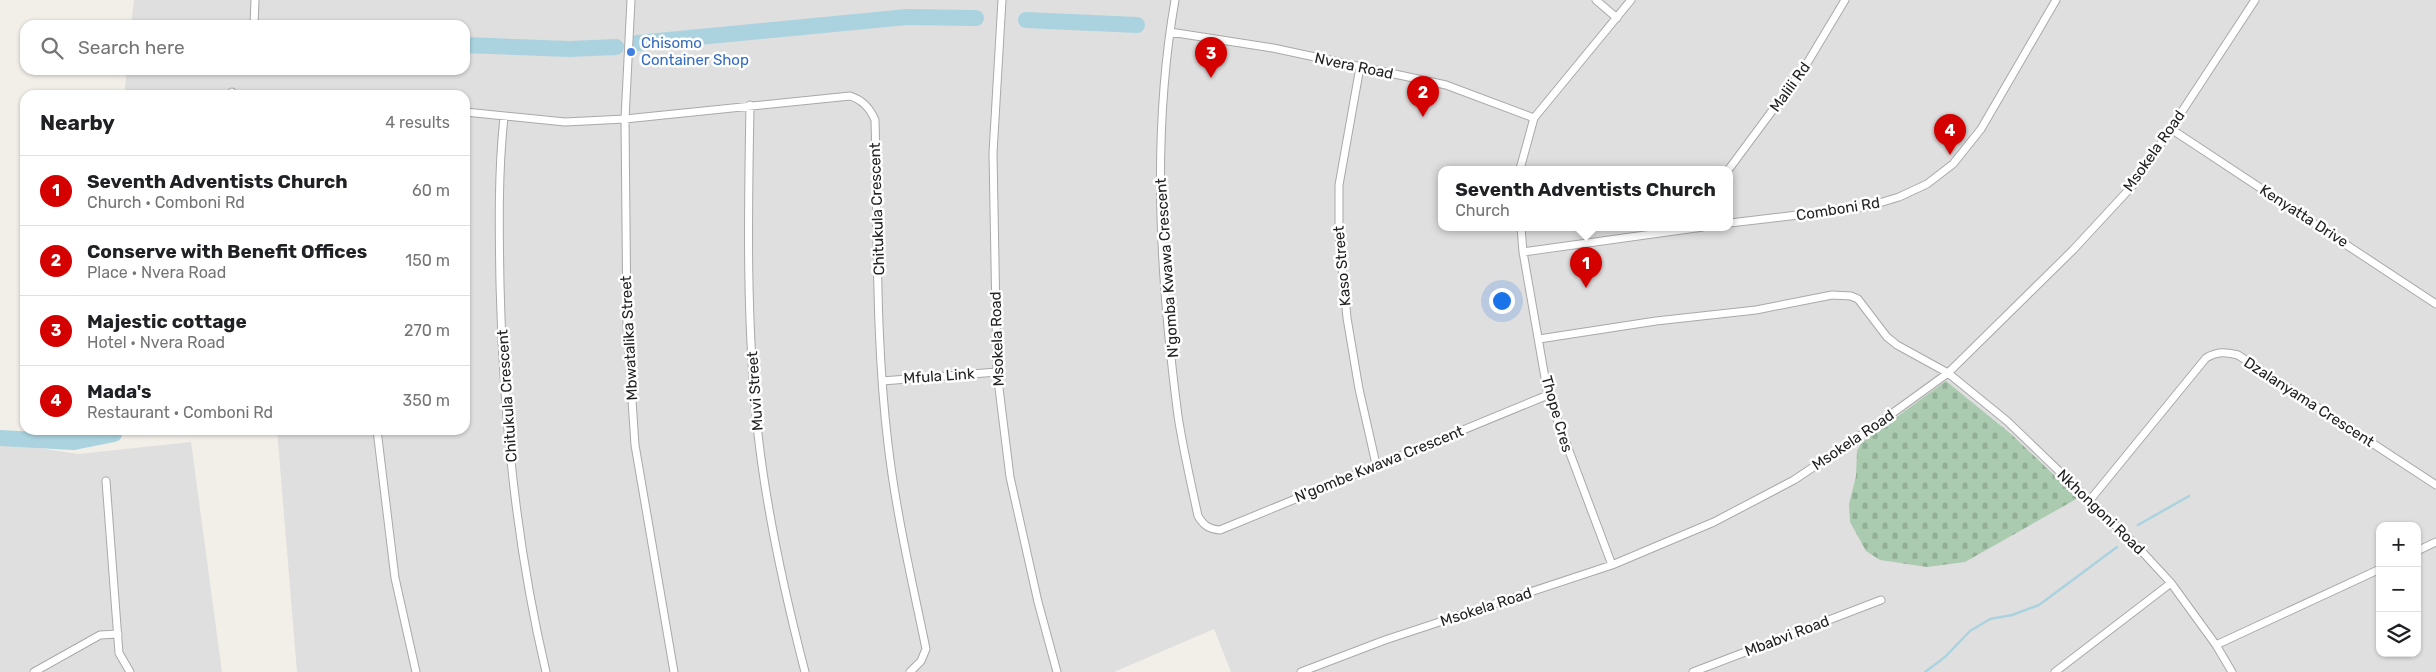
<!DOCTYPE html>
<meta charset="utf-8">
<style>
:root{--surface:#fff;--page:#f6f6f6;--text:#202124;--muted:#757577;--line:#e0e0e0;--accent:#d40000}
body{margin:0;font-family:Rubik,sans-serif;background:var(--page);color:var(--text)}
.controls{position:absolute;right:15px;bottom:15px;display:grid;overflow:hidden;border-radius:10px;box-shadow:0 1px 4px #0004}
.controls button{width:45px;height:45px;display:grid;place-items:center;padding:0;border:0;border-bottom:1px solid var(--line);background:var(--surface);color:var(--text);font:25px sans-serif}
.you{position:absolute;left:1501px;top:300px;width:18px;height:18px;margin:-12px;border:4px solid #fff;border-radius:50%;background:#1a73e8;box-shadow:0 0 0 8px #1a73e833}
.badge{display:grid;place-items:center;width:32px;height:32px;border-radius:50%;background:var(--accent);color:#fff;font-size:16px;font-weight:700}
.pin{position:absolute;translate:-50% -41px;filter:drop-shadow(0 1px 2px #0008)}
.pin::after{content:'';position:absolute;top:26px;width:18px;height:15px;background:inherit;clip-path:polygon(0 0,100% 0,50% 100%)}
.popup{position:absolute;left:1438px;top:166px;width:295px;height:65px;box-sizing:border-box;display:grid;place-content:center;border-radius:10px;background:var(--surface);filter:drop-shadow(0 1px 4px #0005);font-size:16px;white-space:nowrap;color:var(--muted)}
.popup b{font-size:19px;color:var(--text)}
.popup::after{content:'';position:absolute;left:50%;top:100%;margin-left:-10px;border:10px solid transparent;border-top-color:var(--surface)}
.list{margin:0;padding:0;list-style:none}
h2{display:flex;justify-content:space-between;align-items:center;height:65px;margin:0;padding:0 20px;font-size:21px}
h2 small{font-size:16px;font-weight:400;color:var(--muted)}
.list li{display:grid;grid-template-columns:32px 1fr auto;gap:15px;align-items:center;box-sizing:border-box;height:70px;padding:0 20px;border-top:1px solid var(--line)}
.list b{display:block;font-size:19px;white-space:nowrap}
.list p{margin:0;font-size:16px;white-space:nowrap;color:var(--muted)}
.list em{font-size:16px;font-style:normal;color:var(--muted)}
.icon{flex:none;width:28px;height:28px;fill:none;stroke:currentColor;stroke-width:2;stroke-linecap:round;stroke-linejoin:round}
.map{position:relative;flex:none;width:2436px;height:672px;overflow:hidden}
.search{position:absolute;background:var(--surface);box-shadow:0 1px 4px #0004;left:20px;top:20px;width:450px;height:55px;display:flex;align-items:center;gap:12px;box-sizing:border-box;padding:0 18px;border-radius:15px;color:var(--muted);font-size:19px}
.panel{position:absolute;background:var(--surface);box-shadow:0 1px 4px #0004;left:20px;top:90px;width:450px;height:345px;border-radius:15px}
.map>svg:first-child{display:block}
</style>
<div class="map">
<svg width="2436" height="672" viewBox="0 0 2436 672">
<defs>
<pattern id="cemetery-stones" width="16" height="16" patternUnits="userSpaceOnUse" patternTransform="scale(1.25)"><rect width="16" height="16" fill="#aacbaf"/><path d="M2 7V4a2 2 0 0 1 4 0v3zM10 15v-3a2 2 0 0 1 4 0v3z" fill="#92ae96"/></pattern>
</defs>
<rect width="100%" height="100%" fill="#f2efe9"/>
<path fill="#e0dfdf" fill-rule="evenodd" d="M134,0H2436V672H1231L1214,629L1114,672H297L277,430H465V95H124L127,70H465V25H131ZM1442,169H1730V227H1442ZM2380,526H2417V653H2380Z
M0,442L78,454L191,442L222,672H0Z"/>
<path fill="url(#cemetery-stones)" d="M1946,381L2011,434L2078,498L1965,562L1927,567L1880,560L1866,551L1850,522L1849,504L1856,476L1857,451L1861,443Z"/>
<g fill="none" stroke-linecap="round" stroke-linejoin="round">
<path stroke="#aad3df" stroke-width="2.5" d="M2138,525L2189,496
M1925,672L1945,657L1970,631L1990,619L2012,615L2039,605L2117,547"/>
<path stroke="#aad3df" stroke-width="16" d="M1026,20L1137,25
M637,43L907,17L976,18
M465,45L569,49L616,47
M0,438L74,442L114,434V430"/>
<defs>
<path id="minor" d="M631,0L625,119L627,326L635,445L674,672
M1002,0L993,153L997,372L1010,477L1038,602L1057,672
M1175,0C1151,137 1160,278 1178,416C1183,449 1191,483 1198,516C1204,526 1209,529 1220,530L1548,395
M1596,0L1617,18
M254,25L255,0
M1170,32L1273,48L1446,85L1534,118
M1360,67L1339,185V234L1347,318L1359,389L1376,464
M231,95L232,92
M750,105C748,215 746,325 758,434C767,514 785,595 805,672
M465,112L565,122L625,119L850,96C863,100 870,108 875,120C878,228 875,337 888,444C896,513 912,581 926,649L921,661L910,672
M504,117C498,173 499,229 500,284C503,414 516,545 546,672
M2171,129L2436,304
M1520,169L1534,118L1631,0
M1729,169L1806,65L1845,0
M1730,223L1866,207L1899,197L1927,184L1953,164L1981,129L2056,0
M1521,227L1523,252L1548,395L1612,565
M1523,252L1703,227
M1539,339L1656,321L1756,310L1832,295L1851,296L1858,299L1887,337L1897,345L1948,373L2007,421L2136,545L2171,583L2216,645L2232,672
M882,381L997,372
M377,430L395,578L416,672
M106,481L119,653L130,672
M2090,500L2206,358C2218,351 2225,352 2238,355L2436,485
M2417,551L2436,542
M2216,645L2380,569
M34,672L100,635L118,634
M1301,672L1385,640L1612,565L1714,522L1794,480L1879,423L1948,373L2073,250L2135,183L2255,0
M1693,672L1881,600
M2055,672L2171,583"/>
</defs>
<use href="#minor" stroke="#a9a9a9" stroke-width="9"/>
<use href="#minor" stroke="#fff" stroke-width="7"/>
</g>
<circle fill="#3f7fe0" stroke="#fff" stroke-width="2" cx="631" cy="52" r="5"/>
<g text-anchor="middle" stroke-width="5" stroke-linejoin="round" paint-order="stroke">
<g font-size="15" fill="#366cbe" stroke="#fff" text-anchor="start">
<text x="641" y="48">Chisomo<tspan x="641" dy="17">Container Shop</tspan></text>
</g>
<g font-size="15" fill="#222" stroke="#fff">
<text transform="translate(1354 66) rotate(12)" y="5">Nvera Road</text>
<text transform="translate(1790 87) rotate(-54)" y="5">Malili Rd</text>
<text transform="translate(2154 151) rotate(-55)" y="5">Msokela Road</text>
<text transform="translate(877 209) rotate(-92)" y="5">Chitukula Crescent</text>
<text transform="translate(1838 209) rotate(-9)" y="5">Comboni Rd</text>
<text transform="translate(2304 216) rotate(33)" y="5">Kenyatta Drive</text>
<text transform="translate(1342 266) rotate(-95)" y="5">Kaso Street</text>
<text transform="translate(1167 268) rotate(-94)" y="5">N'gomba Kwawa Crescent</text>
<text transform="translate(629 338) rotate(-93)" y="5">Mbwatalika Street</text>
<text transform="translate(997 339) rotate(-92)" y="5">Msokela Road</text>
<text transform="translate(939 376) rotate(-4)" y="5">Mfula Link</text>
<text transform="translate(755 391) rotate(-94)" y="5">Muvi Street</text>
<text transform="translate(507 396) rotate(-94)" y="5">Chitukula Crescent</text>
<text transform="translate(2309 402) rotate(33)" y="5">Dzalanyama Crescent</text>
<text transform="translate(1557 414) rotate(74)" y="5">Thope Cres</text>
<text transform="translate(1853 440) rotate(-34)" y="5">Msokela Road</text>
<text transform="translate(1379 464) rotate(-22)" y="5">N'gombe Kwawa Crescent</text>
<text transform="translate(2101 512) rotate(44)" y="5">Nkhongoni Road</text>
<text transform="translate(1486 607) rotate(-18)" y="5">Msokela Road</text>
<text transform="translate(1787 636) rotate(-21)" y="5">Mbabvi Road</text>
</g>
</g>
</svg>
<div class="controls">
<button>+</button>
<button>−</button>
<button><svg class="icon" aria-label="layers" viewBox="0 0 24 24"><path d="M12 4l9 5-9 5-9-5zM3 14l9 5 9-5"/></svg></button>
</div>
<div class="you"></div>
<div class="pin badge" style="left:1586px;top:288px">1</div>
<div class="popup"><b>Seventh Adventists Church</b>Church</div>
<div class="pin badge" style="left:1423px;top:117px">2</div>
<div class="pin badge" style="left:1211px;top:78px">3</div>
<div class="pin badge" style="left:1950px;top:155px">4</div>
<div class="search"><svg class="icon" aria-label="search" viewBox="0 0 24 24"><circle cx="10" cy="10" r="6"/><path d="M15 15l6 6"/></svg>Search here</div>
<section class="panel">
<h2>Nearby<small>4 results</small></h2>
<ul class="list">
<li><span class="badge">1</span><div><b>Seventh Adventists Church</b><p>Church · Comboni Rd</p></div><em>60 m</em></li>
<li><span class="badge">2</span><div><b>Conserve with Benefit Offices</b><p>Place · Nvera Road</p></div><em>150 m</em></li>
<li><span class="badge">3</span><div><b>Majestic cottage</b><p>Hotel · Nvera Road</p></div><em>270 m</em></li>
<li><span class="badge">4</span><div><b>Mada's</b><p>Restaurant · Comboni Rd</p></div><em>350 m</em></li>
</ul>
</section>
</div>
